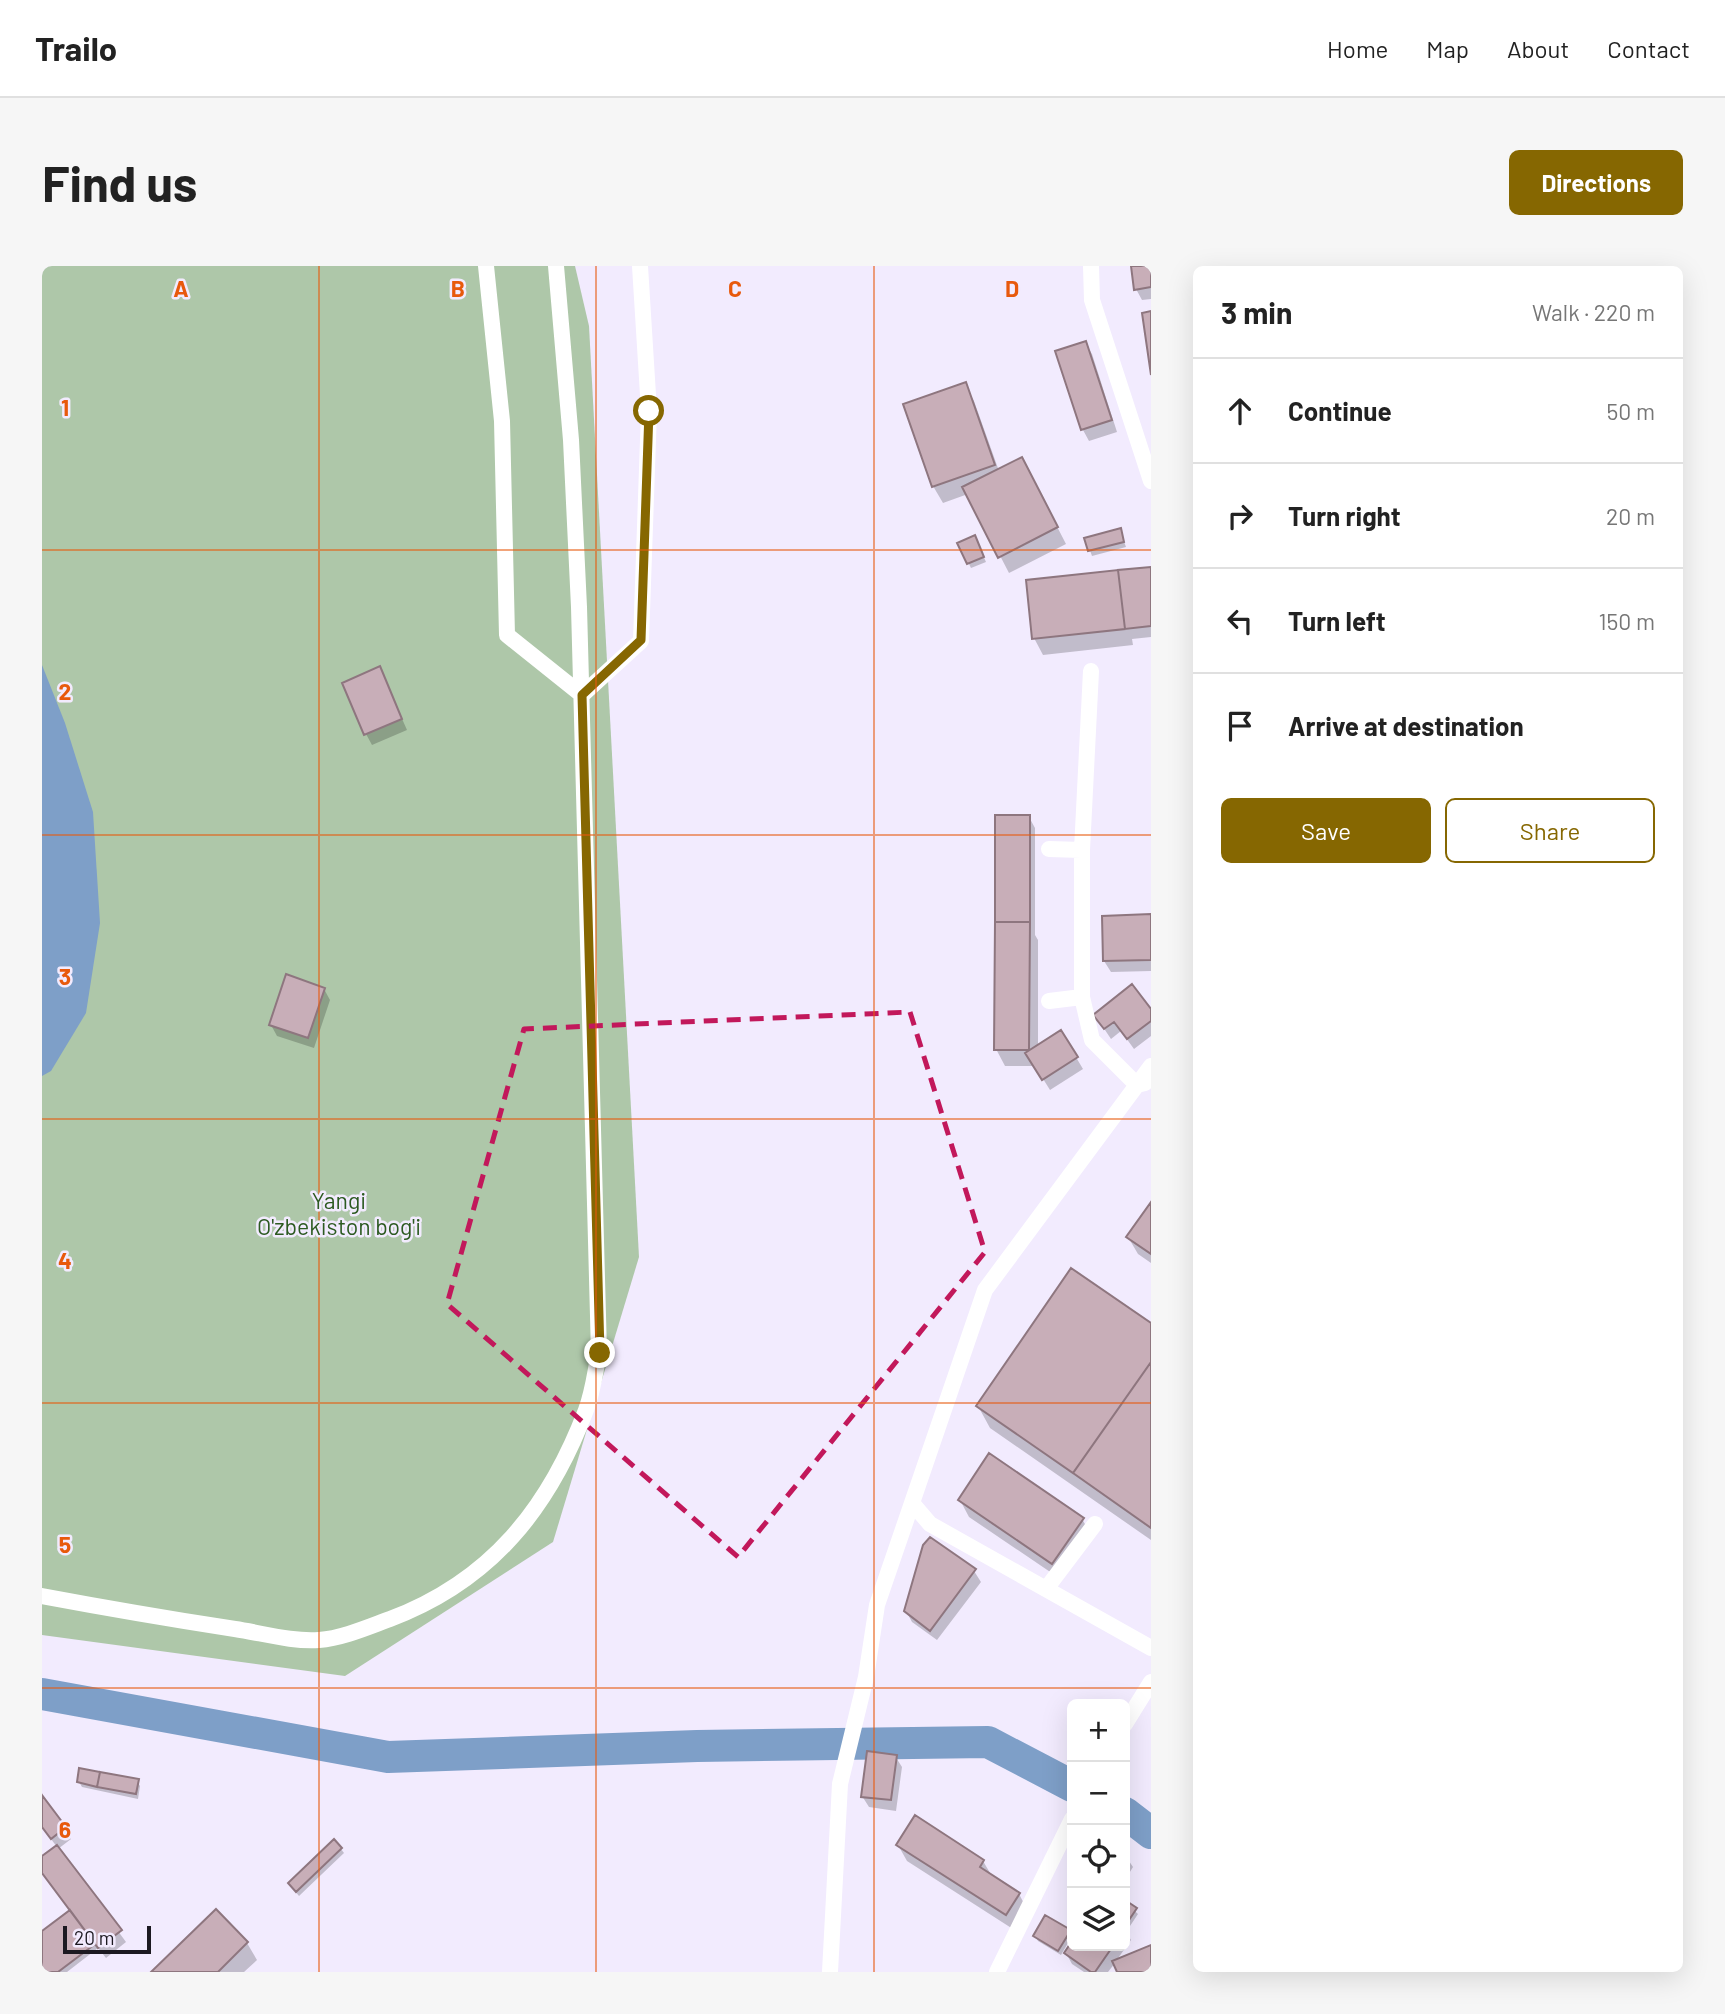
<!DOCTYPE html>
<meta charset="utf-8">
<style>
:root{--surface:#fff;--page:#f6f6f6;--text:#222;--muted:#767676;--line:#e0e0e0;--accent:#866701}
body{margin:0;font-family:Barlow,sans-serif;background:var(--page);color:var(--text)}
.controls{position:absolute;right:21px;bottom:21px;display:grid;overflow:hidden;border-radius:10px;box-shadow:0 7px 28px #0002}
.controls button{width:63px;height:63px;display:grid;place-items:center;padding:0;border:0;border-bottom:2px solid var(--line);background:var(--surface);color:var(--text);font:35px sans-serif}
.scale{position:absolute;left:21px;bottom:18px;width:88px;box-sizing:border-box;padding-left:7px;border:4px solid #1c1921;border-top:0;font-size:19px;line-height:24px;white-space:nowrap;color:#1c1921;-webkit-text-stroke:5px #f2ebfe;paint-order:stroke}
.stop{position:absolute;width:21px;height:21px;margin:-16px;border:5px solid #866701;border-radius:50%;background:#fff}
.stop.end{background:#866701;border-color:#fff;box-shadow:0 2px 7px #0008}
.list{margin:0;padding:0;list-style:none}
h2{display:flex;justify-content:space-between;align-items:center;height:91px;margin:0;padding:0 28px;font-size:30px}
h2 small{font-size:23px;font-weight:400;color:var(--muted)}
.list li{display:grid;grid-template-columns:46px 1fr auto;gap:21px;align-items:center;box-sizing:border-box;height:105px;padding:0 28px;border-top:2px solid var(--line)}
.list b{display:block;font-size:26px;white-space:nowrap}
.list em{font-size:23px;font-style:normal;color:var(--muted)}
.actions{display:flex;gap:14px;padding:21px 28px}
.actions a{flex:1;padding:16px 0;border:2px solid var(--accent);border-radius:10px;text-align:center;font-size:24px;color:var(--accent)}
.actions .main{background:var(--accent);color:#fff}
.icon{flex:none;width:38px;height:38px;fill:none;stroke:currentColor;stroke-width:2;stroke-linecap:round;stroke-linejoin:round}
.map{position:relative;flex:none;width:1109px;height:1706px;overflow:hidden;border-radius:10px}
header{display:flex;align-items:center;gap:42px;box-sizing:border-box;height:98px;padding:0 35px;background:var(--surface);border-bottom:2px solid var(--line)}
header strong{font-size:33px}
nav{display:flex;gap:38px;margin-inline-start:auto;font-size:24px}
.intro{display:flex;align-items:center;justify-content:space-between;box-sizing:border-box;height:168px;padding:0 42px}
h1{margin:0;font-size:49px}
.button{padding:18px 32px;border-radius:10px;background:var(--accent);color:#fff;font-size:24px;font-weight:700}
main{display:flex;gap:42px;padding:0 42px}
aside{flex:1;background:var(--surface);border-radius:10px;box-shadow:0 7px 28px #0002}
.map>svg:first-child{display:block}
</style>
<header>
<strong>Trailo</strong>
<nav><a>Home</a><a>Map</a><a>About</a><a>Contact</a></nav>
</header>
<div class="intro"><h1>Find us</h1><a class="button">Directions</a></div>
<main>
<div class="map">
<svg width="1109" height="1706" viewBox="0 0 1109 1706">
<rect width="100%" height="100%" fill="#f2ebfe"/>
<path fill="#aec7a9" d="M0,0H533L547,60L597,991L511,1276L303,1410L0,1369Z"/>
<path fill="#7e9fc8" d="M0,399L23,457L51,546L58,657L44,747L9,805L0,810Z"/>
<path fill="#0003" d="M1090,0H1109V33L1100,34L1094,23Z
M1043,77L1050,88L1075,166L1047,175L1041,164L1016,86Z
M923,119L932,135L957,205L989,210L1024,278L967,307L926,228L901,237L891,220Z
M1078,264L1084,281L1050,290L1044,273Z
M935,276L944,296L929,302L917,278Z
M1109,303V371L1090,373L1091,379L1001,389L992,372Z
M338,403L365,464L330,479L324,468Z
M987,551L993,562V669L996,674V781L1019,766L1041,803L1008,824L993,800H963L954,783Z
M1109,650V705L1069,706L1062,695Z
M282,723L288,734L272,782L235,770L229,759Z
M1109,745V770L1092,783L1079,765L1069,773L1053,749Z
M1109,939V997L1096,988L1086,971Z
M1109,1060V1274L948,1162L936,1140Z
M918,1234L1040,1253L1050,1270L1020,1314L927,1251Z
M932,1305L939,1316L895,1374L870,1356L864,1345Z
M853,1490L860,1501L854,1545L827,1541L820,1530Z
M95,1515L98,1520L96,1533L40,1521L37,1516Z
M0,1532L29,1573L16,1583L84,1676L64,1692L56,1682L25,1706H0V1667L29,1645L0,1607V1592L15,1581L0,1561Z
M856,1579L941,1595L951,1612L977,1628L986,1645L974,1665L865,1595Z
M299,1583L302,1587L257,1630L251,1623Z
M1083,1589L1091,1601L1083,1614Z
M1083,1636L1096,1648L1084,1666L1089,1674L1074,1695L1109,1681V1706H1077L1073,1697L1066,1706H1042L1030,1698L1024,1687L1030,1678L1083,1680Z
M174,1645L205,1677L215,1694L202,1706H111Z
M1028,1666L1030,1670L1019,1689L996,1675L993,1670Z"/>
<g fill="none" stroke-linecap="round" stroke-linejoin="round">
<path stroke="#7e9fc8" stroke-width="32" d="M0,1428L346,1491L655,1480L946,1476L1030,1520
M1083,1547L1109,1567"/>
</g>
<path fill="#c8aeb8" stroke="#8e767f" stroke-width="2" d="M1089,0H1109V21L1092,24Z
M1109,45V109L1100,47Z
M1044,75L1070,154L1039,164L1013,85Z
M924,116L953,199L890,221L861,138Z
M980,191L1016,261L956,292L920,221Z
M1079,262L1082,276L1046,285L1042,272Z
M933,269L942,291L925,298L915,277Z
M1109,301V360L1083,363L1076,304Z
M1076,304L1083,363L990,373L984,314Z
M338,400L360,453L322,469L300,417Z
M953,549H988V656H953Z
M1109,648V694L1061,695L1060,650Z
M953,656H988L987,784H952Z
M244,708L283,722L266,772L227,759Z
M1090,718L1109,743V755L1085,773L1072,756L1062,763L1051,749Z
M1019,764L1036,791L1000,814L983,787Z
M1109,936V988L1084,971Z
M1029,1002L1109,1057V1096L1031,1207L934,1140Z
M1109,1096V1262L1031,1207Z
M947,1187L1042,1252L1010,1298L916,1234Z
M888,1271L934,1303L888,1365L862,1345L881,1279Z
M825,1485L855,1489L849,1534L819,1531Z
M37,1502L58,1506L55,1521L35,1516Z
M58,1506L97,1513L94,1528L55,1521Z
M0,1529L24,1561L9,1573L0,1561Z
M873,1549L942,1594L938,1601L978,1627L964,1649L854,1579Z
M292,1573L300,1582L254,1626L246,1617Z
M15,1579L80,1664L56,1682L0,1607V1590Z
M1083,1634L1095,1642L1083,1660Z
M174,1643L206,1676L176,1706H109Z
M28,1644L53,1678L16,1706H0V1665Z
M1003,1649L1029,1664L1016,1685L991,1670Z
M1030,1675V1680H1071L1053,1706H1049L1022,1687Z
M1109,1679V1706H1075L1070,1695Z"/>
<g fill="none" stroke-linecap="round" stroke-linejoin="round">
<path stroke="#fff" stroke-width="16" d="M444,0L460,155L465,369L540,429L599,375L607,145L598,0
M1049,0L1050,34L1109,215
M1049,405L1040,584V731L1050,774L1095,819L1103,817
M1007,583L1040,584
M1007,735L1040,731
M870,1237L888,1258L1109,1382
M1004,1323L1053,1258
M0,1330C64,1342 129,1353 193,1363C220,1367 250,1376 277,1374C301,1372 326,1361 348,1353C449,1315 507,1242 544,1144C551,1126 553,1106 557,1087L537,341L529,174L514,0
M1083,1458L1109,1416
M788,1706L798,1518L824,1411L835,1339L943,1024L1109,800
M955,1706L1030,1553"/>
</g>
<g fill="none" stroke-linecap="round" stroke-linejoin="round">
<path stroke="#866701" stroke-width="9" d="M558,1087L540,429L599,374L607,145"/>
</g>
<path fill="none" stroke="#c2185b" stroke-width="5" stroke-dasharray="14 9" stroke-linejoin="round" d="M868,746L943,986L696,1291L405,1038L482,763Z"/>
<path fill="none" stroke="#e8590c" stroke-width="2" stroke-opacity="0.55" d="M277,0V1706M554,0V1706M832,0V1706M0,284H1109M0,569H1109M0,853H1109M0,1137H1109M0,1422H1109"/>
<g text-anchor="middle" stroke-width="5" stroke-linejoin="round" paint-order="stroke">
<g font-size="23" fill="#2c5a21" stroke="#f2ebfe">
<text x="297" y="943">Yangi<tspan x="297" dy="26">O'zbekiston bog'i</tspan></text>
</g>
</g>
<g font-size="23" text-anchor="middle" font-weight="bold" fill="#e8590c" stroke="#f2ebfe" stroke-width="5" stroke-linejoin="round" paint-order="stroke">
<text x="139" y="31">A</text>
<text x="416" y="31">B</text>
<text x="693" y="31">C</text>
<text x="970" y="31">D</text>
<text x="23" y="150">1</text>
<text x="23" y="434">2</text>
<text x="23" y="719">3</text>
<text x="23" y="1003">4</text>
<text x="23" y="1287">5</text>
<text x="23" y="1572">6</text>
</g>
</svg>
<div class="controls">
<button>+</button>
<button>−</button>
<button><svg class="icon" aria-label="locate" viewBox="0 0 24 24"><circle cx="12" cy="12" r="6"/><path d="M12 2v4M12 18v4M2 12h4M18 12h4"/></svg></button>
<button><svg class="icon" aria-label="layers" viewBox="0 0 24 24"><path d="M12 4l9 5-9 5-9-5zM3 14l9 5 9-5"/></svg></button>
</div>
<div class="scale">20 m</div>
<div class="stop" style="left:607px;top:145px"></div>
<div class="stop end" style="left:558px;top:1087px"></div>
</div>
<aside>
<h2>3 min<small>Walk · 220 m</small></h2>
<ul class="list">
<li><svg class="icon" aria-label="ahead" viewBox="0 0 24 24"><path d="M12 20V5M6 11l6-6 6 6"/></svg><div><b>Continue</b></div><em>50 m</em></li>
<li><svg class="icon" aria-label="right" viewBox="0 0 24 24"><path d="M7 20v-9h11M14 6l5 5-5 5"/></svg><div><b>Turn right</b></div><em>20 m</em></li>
<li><svg class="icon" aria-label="left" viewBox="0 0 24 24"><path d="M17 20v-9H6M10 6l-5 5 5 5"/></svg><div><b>Turn left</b></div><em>150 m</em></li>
<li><svg class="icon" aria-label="arrive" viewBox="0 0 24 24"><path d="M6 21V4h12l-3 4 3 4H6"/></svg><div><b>Arrive at destination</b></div></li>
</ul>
<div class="actions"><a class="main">Save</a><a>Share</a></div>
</aside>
</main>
